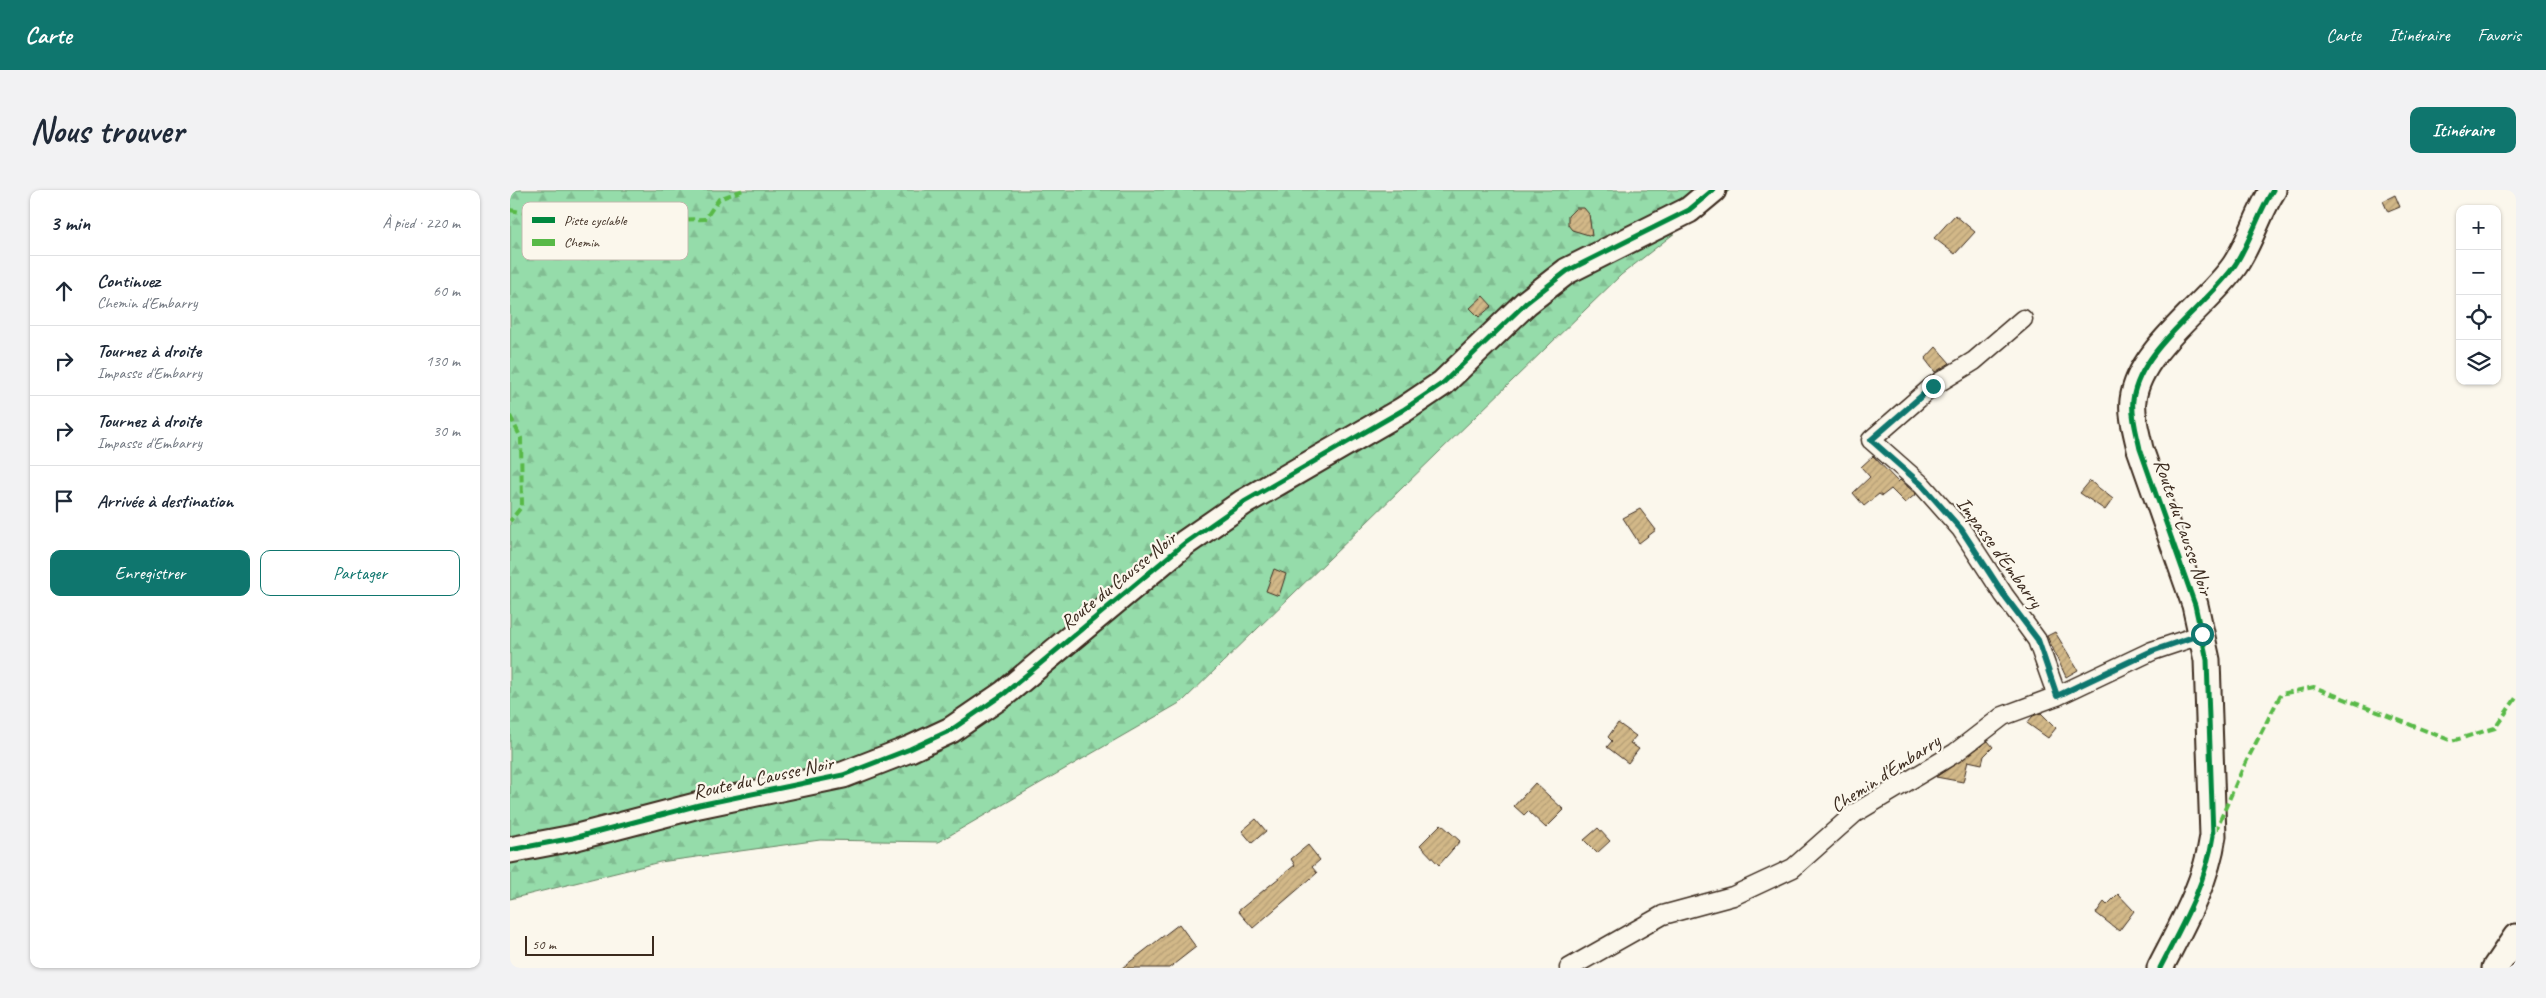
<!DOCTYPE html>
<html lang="fr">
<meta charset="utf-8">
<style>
:root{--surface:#fff;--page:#f2f2f3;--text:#1f2937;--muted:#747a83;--line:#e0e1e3;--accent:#0f766e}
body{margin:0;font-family:Caveat,sans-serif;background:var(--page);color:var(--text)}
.controls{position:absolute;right:15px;top:15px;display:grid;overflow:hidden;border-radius:10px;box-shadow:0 1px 4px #0004}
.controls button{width:45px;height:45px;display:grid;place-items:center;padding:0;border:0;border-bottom:1px solid var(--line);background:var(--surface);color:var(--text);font:25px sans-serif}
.scale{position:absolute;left:15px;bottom:12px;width:129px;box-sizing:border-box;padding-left:5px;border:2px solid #3b2a1e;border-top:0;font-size:14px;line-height:18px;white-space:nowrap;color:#3b2a1e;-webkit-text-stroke:4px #fbf7ec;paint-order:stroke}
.stop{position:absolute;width:15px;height:15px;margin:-11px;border:4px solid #0f766e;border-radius:50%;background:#fff}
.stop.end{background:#0f766e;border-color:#fff;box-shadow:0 1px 5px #0008}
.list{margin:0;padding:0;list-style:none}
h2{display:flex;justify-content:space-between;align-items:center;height:65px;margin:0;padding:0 20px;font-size:21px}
h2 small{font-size:16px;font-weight:400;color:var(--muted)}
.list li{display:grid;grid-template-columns:32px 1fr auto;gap:15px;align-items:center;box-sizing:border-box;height:70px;padding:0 20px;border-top:1px solid var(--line)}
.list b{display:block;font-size:19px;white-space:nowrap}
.list p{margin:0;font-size:16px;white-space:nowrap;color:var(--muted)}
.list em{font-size:16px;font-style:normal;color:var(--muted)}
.actions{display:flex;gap:10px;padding:15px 20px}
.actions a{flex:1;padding:11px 0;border:1px solid var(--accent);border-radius:10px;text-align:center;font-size:18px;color:var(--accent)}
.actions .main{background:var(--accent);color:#fff}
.icon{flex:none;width:28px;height:28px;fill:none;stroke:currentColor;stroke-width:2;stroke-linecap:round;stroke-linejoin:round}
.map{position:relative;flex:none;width:2006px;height:778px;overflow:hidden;border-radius:10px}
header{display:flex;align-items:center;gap:30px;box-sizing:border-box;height:70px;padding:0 25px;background:var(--accent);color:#fff}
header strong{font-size:24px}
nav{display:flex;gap:28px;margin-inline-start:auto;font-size:18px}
.intro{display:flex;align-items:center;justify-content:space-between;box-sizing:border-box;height:120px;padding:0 30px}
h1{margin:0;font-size:35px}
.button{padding:12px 22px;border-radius:10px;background:var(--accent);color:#fff;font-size:18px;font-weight:700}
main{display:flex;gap:30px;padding:0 30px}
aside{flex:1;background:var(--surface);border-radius:10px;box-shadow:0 1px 4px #0004}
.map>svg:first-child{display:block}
</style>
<header>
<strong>Carte</strong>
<nav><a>Carte</a><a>Itinéraire</a><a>Favoris</a></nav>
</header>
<div class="intro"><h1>Nous trouver</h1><a class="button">Itinéraire</a></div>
<main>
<aside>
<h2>3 min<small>À pied · 220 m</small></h2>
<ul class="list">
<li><svg class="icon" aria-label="ahead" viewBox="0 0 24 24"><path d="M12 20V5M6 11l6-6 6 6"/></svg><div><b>Continuez</b><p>Chemin d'Embarry</p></div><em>60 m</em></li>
<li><svg class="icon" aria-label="right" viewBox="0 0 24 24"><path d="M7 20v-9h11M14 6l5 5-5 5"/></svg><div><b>Tournez à droite</b><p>Impasse d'Embarry</p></div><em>130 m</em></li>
<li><svg class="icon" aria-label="right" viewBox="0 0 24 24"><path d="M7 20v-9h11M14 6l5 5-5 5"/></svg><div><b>Tournez à droite</b><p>Impasse d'Embarry</p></div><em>30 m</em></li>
<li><svg class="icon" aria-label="arrive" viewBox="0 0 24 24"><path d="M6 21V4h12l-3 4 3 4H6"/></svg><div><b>Arrivée à destination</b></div></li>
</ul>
<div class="actions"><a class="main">Enregistrer</a><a>Partager</a></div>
</aside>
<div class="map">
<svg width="2006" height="778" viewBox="0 0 2006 778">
<defs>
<pattern id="forest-firs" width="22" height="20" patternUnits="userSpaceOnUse" patternTransform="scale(1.25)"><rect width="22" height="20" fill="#95dcaa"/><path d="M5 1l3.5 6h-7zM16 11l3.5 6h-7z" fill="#81bd92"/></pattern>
<pattern id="building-hatch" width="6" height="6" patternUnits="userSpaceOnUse" patternTransform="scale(1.25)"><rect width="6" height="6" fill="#d2b888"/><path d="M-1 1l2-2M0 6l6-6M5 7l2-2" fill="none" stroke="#b59e75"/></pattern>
</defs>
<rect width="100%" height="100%" fill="#fbf7ec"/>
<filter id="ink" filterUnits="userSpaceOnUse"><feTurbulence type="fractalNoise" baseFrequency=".02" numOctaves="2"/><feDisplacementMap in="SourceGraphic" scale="10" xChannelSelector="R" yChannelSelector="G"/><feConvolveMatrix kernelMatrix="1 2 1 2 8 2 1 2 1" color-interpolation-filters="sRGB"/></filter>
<g filter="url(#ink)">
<path fill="url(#forest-firs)" stroke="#688364" d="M0,0H1220L1111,85L673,511L428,652L310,650L150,672L0,709Z"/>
<path fill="url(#building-hatch)" stroke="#3b2a1e" d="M1885,5L1890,17L1878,22L1873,11Z
M1066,18H1074L1079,24L1082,46L1062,40L1058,35V26Z
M1445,25L1465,42L1445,64L1424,48Z
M973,106L982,116L969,127L960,118Z
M1426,157L1440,173L1425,182L1415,169Z
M1363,266L1388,292L1390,290L1406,304L1395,313L1381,299L1372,306L1369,304L1354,316L1343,303L1360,287L1351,277Z
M1580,291L1603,309L1595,320L1570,303Z
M1130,319L1146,340L1129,353L1113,328Z
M764,379L776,384L769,406L756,401Z
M1545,442L1568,480L1556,487L1537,446Z
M1531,523L1546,538L1538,548L1517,533L1523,526Z
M1108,533L1126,546L1120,553L1129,559L1118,573L1097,557L1102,551L1098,547Z
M1478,551L1483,557L1474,566L1472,574L1458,571L1453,592L1426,587Z
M1025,593L1054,620L1036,638L1018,621L1014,625L1004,616Z
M746,629L756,641L742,653L732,641Z
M931,634L950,651L929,675L910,655Z
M1088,638L1100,651L1087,663L1074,650Z
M798,655L810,670L802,677L807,683L743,738L728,721L785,675L781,669Z
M1608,704L1624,721L1609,741L1586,723L1594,712L1597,715Z
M669,734L686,757L659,778H612Z"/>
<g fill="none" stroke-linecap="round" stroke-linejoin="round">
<defs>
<path id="street" d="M1513,129L1464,171L1423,196L1361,250L1412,295L1451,339L1494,405L1527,450L1547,506
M1059,778L1153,725L1223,706L1283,678L1345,623L1445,563L1493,526L1547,506L1642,461L1693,444"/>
<path id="secondary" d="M0,660L63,648L189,615L333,585L400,559L441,540L495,503L675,353L734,312L893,220L933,193L1016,113L1057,81L1179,20L1203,0
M1650,778C1672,735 1696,694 1703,646L1697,470L1685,415L1630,259C1627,244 1621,226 1623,210C1629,159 1698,115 1725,75C1741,51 1748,23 1763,0
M1985,778L2006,747"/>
</defs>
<use href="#street" stroke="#3b2a1e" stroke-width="21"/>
<use href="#secondary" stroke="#3b2a1e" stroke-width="29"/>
<use href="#street" stroke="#fbf7ec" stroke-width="18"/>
<use href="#secondary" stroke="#fbf7ec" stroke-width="25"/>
<path stroke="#58b947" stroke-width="4" stroke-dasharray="8 4" stroke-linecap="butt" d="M0,20L26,25L53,38L118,31L195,29L209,9L233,0
M0,226L11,248L12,316L0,331
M1705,642L1732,580L1771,504L1804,497L1942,551L1985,538L2006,508"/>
<defs>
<path id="cycleway" d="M0,660L63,648L189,615L333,585L400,559L441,540L495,503L675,353L734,312L893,220L933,193L1016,113L1057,81L1179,20L1203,0
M1650,778C1672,735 1696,694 1703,646L1697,470L1685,415L1630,259C1627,244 1621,226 1623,210C1629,159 1698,115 1725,75C1741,51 1748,23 1763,0"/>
</defs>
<use href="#cycleway" stroke="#fbf7ec" stroke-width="8"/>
<use href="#cycleway" stroke="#00873e" stroke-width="5"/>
</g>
</g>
<g fill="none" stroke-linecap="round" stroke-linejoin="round" filter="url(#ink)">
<path stroke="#0f766e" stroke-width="6" d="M1423,196L1361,250L1412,295L1451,339L1494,405L1528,450L1547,506L1642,461L1692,444"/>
</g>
<g text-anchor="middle" stroke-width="4.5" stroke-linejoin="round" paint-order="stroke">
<g font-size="20" fill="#3b2a1e" stroke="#fbf7ec">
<text transform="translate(1674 337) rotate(71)" y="7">Route du Causse Noir</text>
<text transform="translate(1490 362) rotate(54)" y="7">Impasse d'Embarry</text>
<text transform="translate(608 390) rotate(-39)" y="7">Route du Causse Noir</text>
<text transform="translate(1375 583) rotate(-33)" y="7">Chemin d'Embarry</text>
<text transform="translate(253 587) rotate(-12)" y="7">Route du Causse Noir</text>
</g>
</g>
<rect x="12" y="12" width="166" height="58" rx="8" fill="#fbf7ec" stroke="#c1baae" stroke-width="1"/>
<rect x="22" y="27" width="23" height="6" fill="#00873e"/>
<rect x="22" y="49" width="23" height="7" fill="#58b947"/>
<g font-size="14" fill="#3b2a1e">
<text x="54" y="35">Piste cyclable</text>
<text x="54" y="57">Chemin</text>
</g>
</svg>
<div class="controls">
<button>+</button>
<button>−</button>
<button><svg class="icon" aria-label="locate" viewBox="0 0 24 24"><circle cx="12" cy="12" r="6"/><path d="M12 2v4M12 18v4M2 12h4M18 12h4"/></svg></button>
<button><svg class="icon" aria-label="layers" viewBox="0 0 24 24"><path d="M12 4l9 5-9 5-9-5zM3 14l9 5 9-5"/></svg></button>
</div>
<div class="scale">50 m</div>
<div class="stop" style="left:1692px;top:444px"></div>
<div class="stop end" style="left:1423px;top:196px"></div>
</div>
</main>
